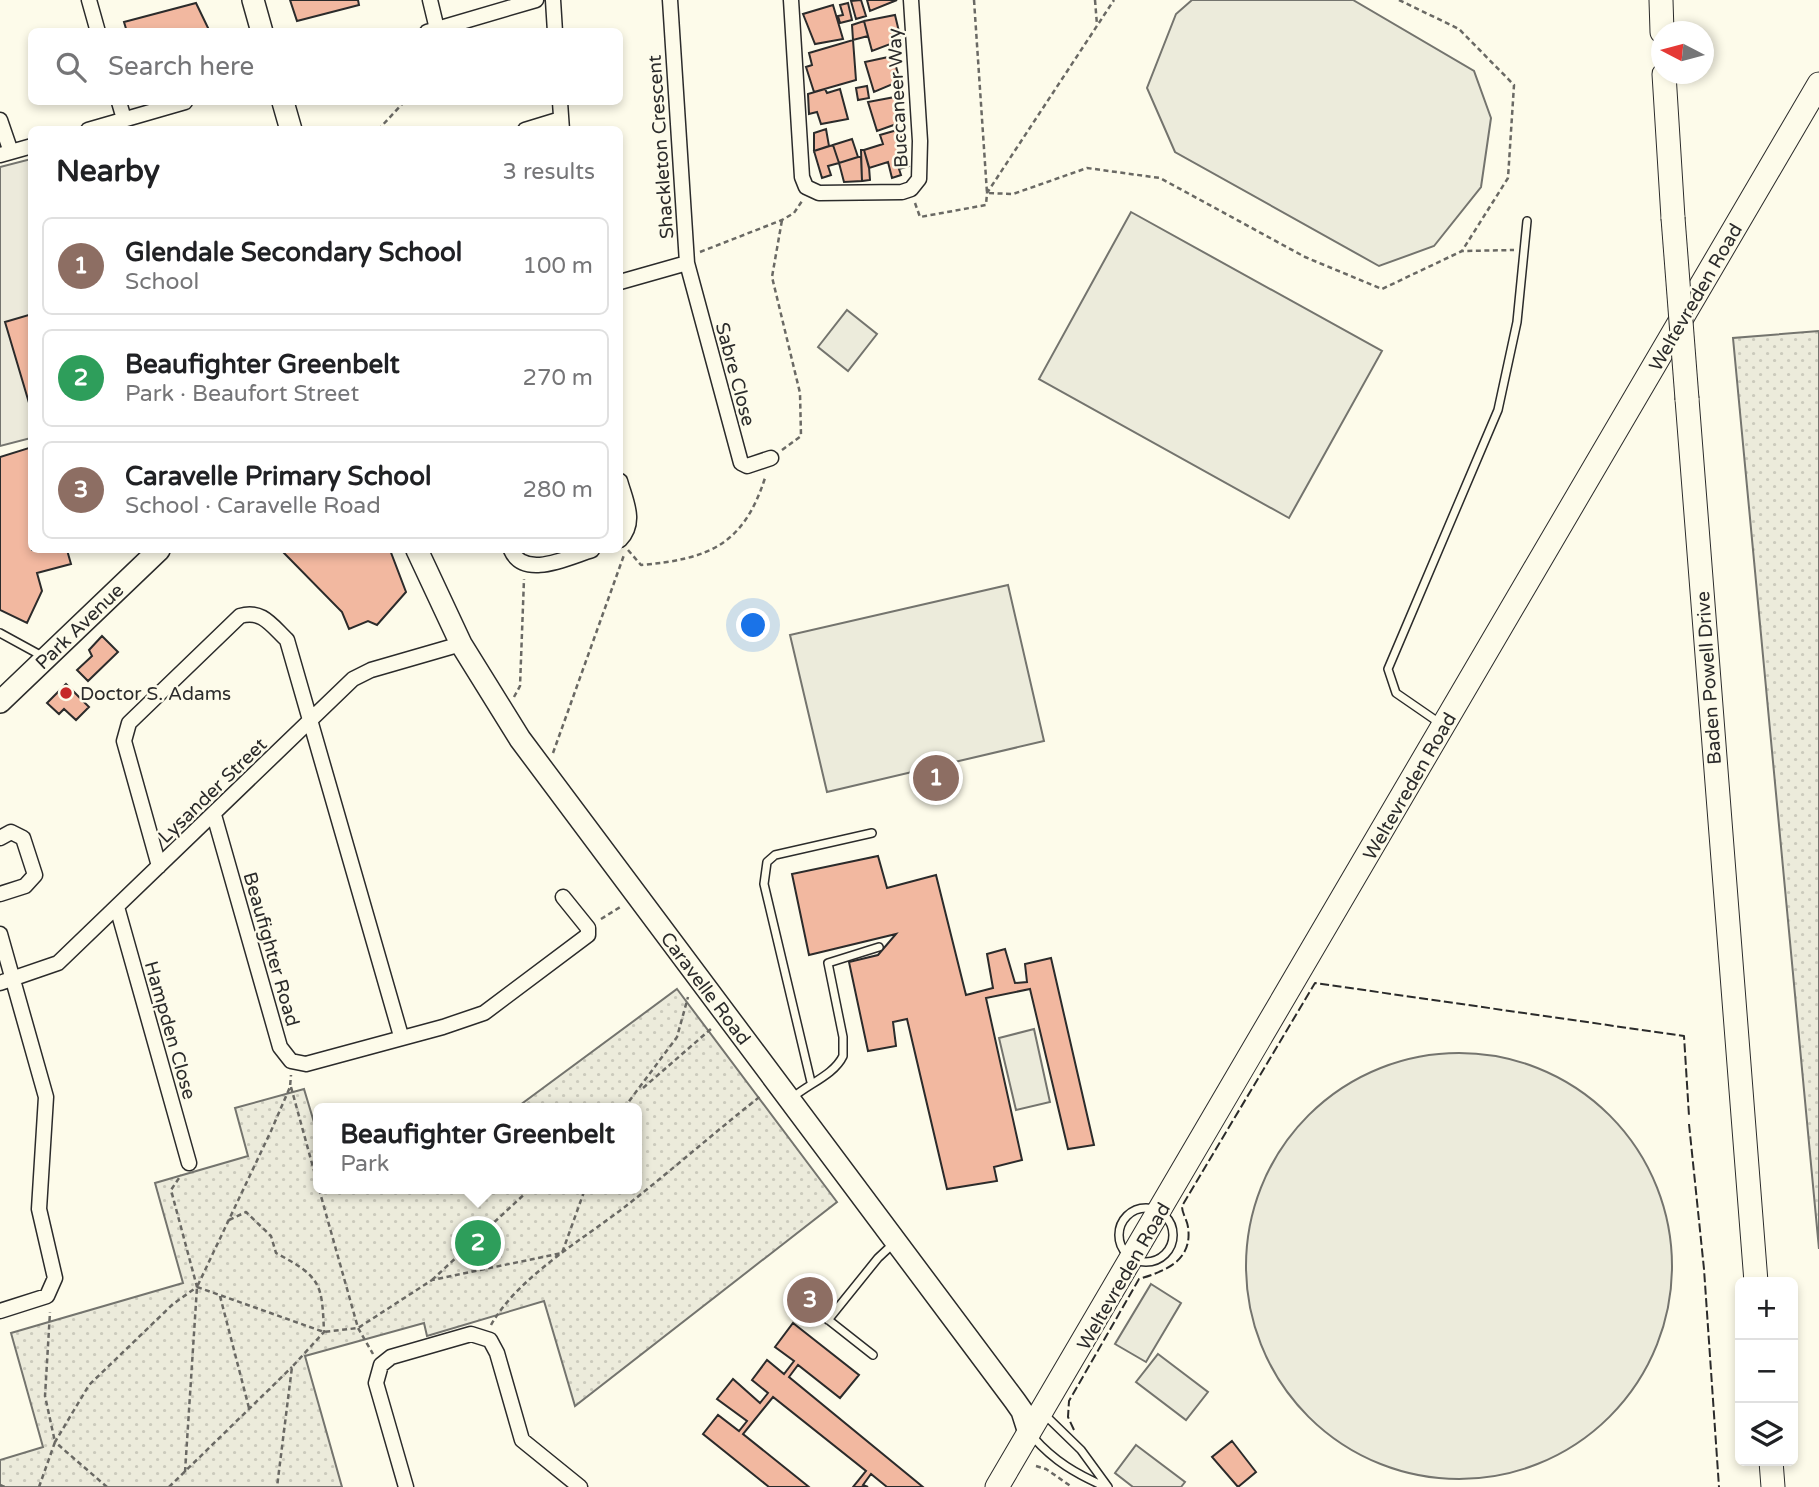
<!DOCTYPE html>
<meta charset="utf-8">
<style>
:root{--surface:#fff;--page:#f2f2f2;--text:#202124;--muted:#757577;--line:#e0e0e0;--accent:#1a73e8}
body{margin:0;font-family:"Varela Round",sans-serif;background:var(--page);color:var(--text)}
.controls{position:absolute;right:21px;bottom:21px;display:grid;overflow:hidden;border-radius:10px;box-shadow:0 4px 10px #0003}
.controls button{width:63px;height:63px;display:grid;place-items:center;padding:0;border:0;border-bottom:2px solid var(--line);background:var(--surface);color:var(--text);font:35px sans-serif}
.compass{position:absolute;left:1651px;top:21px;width:63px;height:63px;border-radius:50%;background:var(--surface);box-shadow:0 4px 10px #0003;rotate:276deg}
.you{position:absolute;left:754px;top:626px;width:24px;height:24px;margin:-18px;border:5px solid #fff;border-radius:50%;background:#1a73e8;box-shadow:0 0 0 10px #1a73e833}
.badge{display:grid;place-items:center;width:46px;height:46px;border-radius:50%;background:var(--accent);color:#fff;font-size:23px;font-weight:700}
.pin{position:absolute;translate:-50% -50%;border:4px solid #fff;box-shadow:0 2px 7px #0006}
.popup{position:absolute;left:313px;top:1103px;width:329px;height:91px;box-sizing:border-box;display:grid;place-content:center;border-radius:10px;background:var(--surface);filter:drop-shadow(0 2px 5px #0005);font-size:23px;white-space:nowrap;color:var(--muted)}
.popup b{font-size:26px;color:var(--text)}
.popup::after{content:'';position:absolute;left:50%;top:100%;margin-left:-14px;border:14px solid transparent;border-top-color:var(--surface)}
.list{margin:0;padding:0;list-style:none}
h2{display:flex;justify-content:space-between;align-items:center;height:91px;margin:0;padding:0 28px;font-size:30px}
h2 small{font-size:23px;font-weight:400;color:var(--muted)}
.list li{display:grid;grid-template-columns:46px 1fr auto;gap:21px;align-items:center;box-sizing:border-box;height:98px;margin:0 14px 14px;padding:0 14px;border:2px solid var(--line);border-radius:10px}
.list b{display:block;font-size:26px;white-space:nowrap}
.list p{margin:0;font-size:23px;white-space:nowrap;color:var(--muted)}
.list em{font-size:23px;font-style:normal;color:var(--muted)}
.icon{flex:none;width:38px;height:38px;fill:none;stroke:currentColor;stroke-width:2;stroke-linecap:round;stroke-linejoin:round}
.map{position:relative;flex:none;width:1819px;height:1487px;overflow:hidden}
.search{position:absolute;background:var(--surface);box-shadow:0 4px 10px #0003;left:28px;top:28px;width:595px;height:77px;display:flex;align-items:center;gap:18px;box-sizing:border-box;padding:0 24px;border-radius:10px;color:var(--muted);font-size:26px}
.panel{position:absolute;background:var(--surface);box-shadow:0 4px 10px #0003;left:28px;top:126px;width:595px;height:427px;border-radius:10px}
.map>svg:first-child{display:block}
</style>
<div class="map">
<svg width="1819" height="1487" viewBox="0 0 1819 1487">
<defs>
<pattern id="grass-dots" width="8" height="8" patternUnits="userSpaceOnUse" patternTransform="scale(1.75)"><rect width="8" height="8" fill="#ecebdb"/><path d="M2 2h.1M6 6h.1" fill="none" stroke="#cbcabc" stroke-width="1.8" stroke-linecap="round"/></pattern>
</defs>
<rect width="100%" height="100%" fill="#fdfbea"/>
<path fill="url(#grass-dots)" stroke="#74746e" stroke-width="2" d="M1819,331V1249L1733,338Z
M677,989L837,1202L575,1406L544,1301L427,1336L424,1323L305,1356L342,1487H0V1460L43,1447L11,1333L183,1283L155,1183L248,1156L235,1108L304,1089L319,1139V1189H637V1108H516Z"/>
<path fill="#ecebdb" stroke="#74746e" stroke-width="2" d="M1192,0H1353L1474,71L1491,118L1481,187L1434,246L1379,266L1175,152L1147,88L1176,14Z
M1131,212L1382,351L1289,518L1039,379Z
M847,310L877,334L848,371L818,347Z
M1008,585L1044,741L827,792L790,635Z
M1034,1029L1050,1102L1016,1110L999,1038Z
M1246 1266a213 213 0 1 1 426 0a213 213 0 1 1-426 0Z
M1151,1284L1181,1303L1146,1362L1115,1344Z
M1158,1354L1208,1392L1186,1420L1136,1382Z
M1136,1445L1185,1482L1181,1487H1133L1115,1473Z"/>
<path fill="#eceadb" stroke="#74746e" stroke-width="2" d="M31,159V438L0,446V167Z"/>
<path fill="#f2b8a0" stroke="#2b2b2b" stroke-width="2" d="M290,0H358L359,5L297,21Z
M861,0L866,16L856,19L851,1Z
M867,0H897L870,11Z
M196,3L210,32H127L124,22Z
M848,3L852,20L840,23L838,16L843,15L840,5Z
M833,5L843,39L815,44L803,14Z
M895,15L901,40L872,51L864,21Z
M864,21L868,36L853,40L852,25Z
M853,40L856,80L814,92L806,67L812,65L809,53Z
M893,56L900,81L874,92L865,62Z
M867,86L869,98L858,100L856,88Z
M825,89L827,93L840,89L848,119L821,124L817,112L809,114L808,94Z
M895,97L902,122L877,131L868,102Z
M904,128L906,136L901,137L909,166L899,169L901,175L892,178L888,162L869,168L864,150L883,144L880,135Z
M826,129L829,146L814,151V133Z
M852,139L858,157L839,163L833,145Z
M833,145L839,163L828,166L831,175L822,178L814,151Z
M861,150H864L869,167L870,180L862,181Z
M858,157H861L862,181L844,182L839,163Z
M32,314V413L5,322Z
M32,447V550H67L71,564L37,573L42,591L27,623L0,610V457Z
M281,550H390L406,592L377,625L368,621L349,629L342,612Z
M102,636L118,652L88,681L77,670L92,656L89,650Z
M66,684L89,707L76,720L64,709L59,714L47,703Z
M878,856L887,888L936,875L966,995L993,988L987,954L1005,949L1015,983L1027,982L1025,964L1051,958L1094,1145L1068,1149L1030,989L986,998L1022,1160L994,1167L997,1181L947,1189L907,1019L893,1022L896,1046L868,1051L849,962L878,955L896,934L809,955L792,874Z
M793,1323L859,1375L840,1398L798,1365L789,1377L923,1487H887L871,1474L863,1485L868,1487H853L866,1471L773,1397L743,1434L809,1487H769L703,1434L718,1415L739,1431L747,1421L717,1399L733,1379L760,1403L768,1393L752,1380L767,1360L784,1374L794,1361L775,1347Z
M1232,1441L1256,1472L1238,1487L1212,1457Z"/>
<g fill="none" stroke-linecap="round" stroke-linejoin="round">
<defs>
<path id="lane" d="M0,633L42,656
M1441,724L1396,693L1388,669L1498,410L1517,322L1527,221
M811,1082L764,884L767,862L775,855L872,833
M792,1098C808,1084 834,1075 843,1056V1037L828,963L879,947
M1119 1235a27 27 0 1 1 54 0a27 27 0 1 1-54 0Z
M812,1307L873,1355
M828,1320L878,1258L893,1244
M1045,1415L1081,1450L1108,1487
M1033,1437C1054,1461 1076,1474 1106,1487"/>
<path id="street" d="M89,0L98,32
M430,0L437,29
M553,0L555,32
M670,0L687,263L741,463L747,466L771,458
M791,0L802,177L806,187L819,193L902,192L911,189L919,179L920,141L911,0
M427,32L536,0
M119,102L124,119
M560,102L562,130
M0,120L11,152
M88,130L185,102
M525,130L561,119
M0,155L32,146
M620,282L687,263
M620,481C626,502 637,522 620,540
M511,550C524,580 569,557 592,550
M214,815L280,1047L291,1061L306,1064L443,1027L484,1013L588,935V928L563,897
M0,838L11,832L23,838L35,875L25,886L0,894
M159,866L124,741L129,723L240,616C262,609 272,626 287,640L401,1036
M117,907L189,1163
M0,934L46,1097L39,1209L55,1278L47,1296L0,1311
M0,983L58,963L353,679L371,670L461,644
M406,1487L376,1383L381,1365L391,1357L471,1334L490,1340L497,1353L522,1440L580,1487"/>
<path id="secondary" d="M253,0L262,32
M283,102L291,130
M417,550L461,644L520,739L1015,1401L1022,1411L1029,1433
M0,702L159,550"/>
<path id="primary" d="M1661,0L1662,32
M1664,74L1673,218
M1687,399L1756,1282
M1771,1461L1773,1487
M997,1487L1819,84"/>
</defs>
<use href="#lane" stroke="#2b2b2b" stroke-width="10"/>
<use href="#street" stroke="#2b2b2b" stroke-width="17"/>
<use href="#secondary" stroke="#2b2b2b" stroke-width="24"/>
<use href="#primary" stroke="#2b2b2b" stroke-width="25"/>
<path stroke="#6a6964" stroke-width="2.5" stroke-dasharray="5 3.5" stroke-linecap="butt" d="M974,0L987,193L1013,194L1087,168L1160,178L1305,257L1382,289L1462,251L1514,250
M1095,0L1097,25
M1399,0L1459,29L1514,85L1508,178L1462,251
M378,130L404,102
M915,203L920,217L986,205L987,193L1114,0
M700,252L782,220L794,213L802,201
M782,450L801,436L800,393L772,277L782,220
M628,550L641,565C708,559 743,546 765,478
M514,697L520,686L524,579
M553,753L624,555
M601,919L622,906
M291,1087L319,1189
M643,1088L712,1028
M624,1108L677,1037L688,997
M319,1189L358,1328L373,1354
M229,1220L246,1212L271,1236L276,1253C321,1277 322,1283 324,1332L292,1367L277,1487
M432,1280L530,1189
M197,1287L324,1332L358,1328L432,1280L562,1253L585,1189
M220,1296L249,1408
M491,1325C518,1277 582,1240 626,1206C672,1170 716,1131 762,1095
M1036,1466L1046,1469L1072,1487
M185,1472L197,1287L271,1131L290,1087L291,1075
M0,1485L5,1487
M39,1487L55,1442L45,1396L50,1312
M107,1487L55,1442L89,1385L173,1304L197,1287L171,1190L181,1175
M169,1487L292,1367"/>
<use href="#lane" stroke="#fdfbea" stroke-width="7"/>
<use href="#street" stroke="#fdfbea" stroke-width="14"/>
<use href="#secondary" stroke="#fdfbea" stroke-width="21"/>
<use href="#primary" stroke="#fdfbea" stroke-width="23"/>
<defs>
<path id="primary-bridge" d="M1673,218L1687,399"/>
</defs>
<use href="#primary-bridge" stroke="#2b2b2b" stroke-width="25" stroke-linecap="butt"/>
<use href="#primary-bridge" stroke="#fdfbea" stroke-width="23"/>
<path stroke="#2b2b2b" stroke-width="2" stroke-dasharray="9 3.5" stroke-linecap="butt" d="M1689,1124L1704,1269L1719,1487
M1074,1430L1068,1417L1069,1401L1139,1279C1165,1271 1193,1261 1188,1227C1187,1219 1182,1214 1182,1206L1315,983L1684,1036L1689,1116"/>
</g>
<circle fill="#c62828" stroke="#fdfbea" stroke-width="2.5" cx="66" cy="693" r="7"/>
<g text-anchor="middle" stroke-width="5" stroke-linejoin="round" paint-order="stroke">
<g font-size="19" fill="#2b2b2b" stroke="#fdfbea">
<text transform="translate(897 98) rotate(-93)" y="7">Buccaneer Way</text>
<text transform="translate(660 147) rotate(-94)" y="7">Shackleton Crescent</text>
<text transform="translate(1695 297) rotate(-60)" y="7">Weltevreden Road</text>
<text transform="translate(736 374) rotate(75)" y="7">Sabre Close</text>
<text transform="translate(79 626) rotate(-44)" y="7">Park Avenue</text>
<text transform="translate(1708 678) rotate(-94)" y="7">Baden Powell Drive</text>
<text transform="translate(1409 786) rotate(-60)" y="7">Weltevreden Road</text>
<text transform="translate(212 790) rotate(-44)" y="7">Lysander Street</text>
<text transform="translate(272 949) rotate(74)" y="7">Beaufighter Road</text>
<text transform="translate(706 988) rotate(53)" y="7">Caravelle Road</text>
<text transform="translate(171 1030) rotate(74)" y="7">Hampden Close</text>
<text transform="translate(1123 1276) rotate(-60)" y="7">Weltevreden Road</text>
</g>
<g font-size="19" fill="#2b2b2b" stroke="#fdfbea" text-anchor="start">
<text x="80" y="700">Doctor S. Adams</text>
</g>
</g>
</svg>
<div class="controls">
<button>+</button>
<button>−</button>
<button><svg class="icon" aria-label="layers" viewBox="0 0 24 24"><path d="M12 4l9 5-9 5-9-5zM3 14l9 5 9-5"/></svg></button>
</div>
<svg class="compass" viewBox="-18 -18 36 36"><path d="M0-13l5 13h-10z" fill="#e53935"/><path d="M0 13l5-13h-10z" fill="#757577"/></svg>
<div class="you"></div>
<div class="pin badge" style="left:936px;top:778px;background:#8d6e63">1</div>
<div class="pin badge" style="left:478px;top:1243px;background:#2e9e5b">2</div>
<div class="popup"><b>Beaufighter Greenbelt</b>Park</div>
<div class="pin badge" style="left:810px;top:1300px;background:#8d6e63">3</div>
<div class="search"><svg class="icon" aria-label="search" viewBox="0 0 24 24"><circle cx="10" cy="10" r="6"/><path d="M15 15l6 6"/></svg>Search here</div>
<section class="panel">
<h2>Nearby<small>3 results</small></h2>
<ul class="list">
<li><span class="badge" style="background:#8d6e63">1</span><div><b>Glendale Secondary School</b><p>School</p></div><em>100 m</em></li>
<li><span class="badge" style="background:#2e9e5b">2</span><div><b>Beaufighter Greenbelt</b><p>Park · Beaufort Street</p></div><em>270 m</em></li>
<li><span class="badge" style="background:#8d6e63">3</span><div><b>Caravelle Primary School</b><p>School · Caravelle Road</p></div><em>280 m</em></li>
</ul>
</section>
</div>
